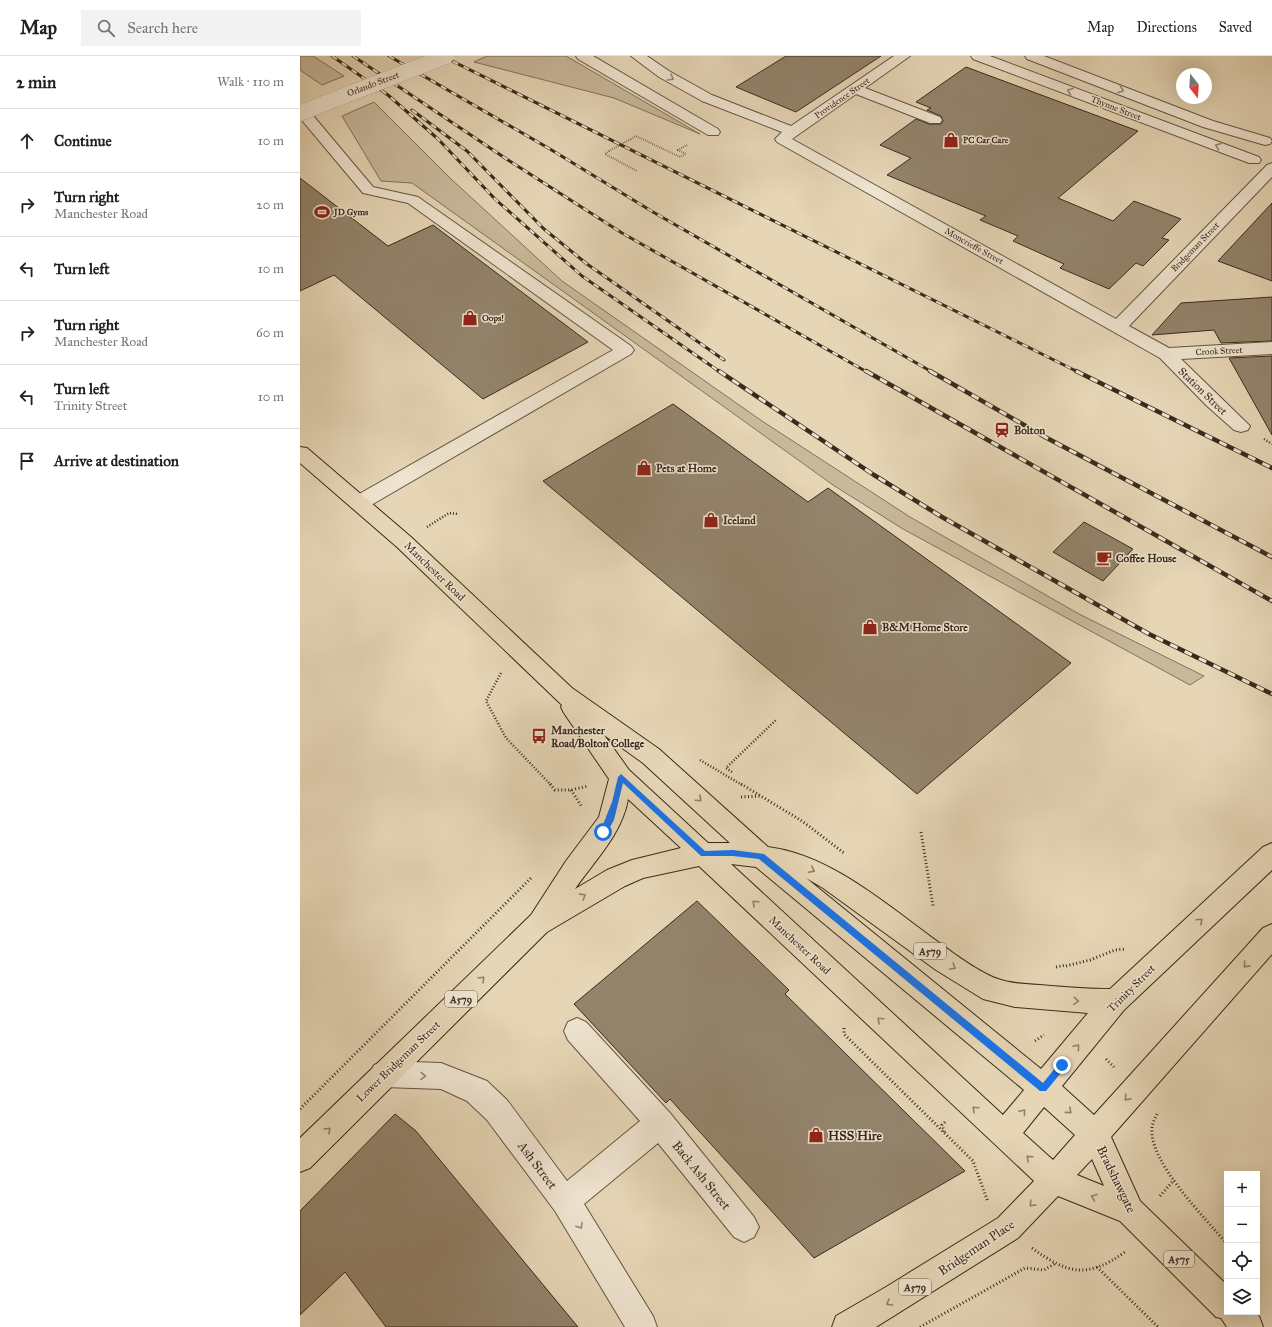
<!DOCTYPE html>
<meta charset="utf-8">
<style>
:root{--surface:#fff;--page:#f2f2f2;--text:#222;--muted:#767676;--line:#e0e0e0}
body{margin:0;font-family:"IM FELL Great Primer",serif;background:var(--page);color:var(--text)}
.controls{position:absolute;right:12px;bottom:12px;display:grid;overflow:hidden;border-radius:0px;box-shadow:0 4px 16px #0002}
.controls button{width:36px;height:36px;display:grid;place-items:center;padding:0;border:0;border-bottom:1px solid var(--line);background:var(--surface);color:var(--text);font:20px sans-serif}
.compass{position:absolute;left:876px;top:12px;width:36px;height:36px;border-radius:50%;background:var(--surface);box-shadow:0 4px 16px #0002;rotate:163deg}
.stop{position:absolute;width:12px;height:12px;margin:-9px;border:3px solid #1a73e8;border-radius:50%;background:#fff}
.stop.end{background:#1a73e8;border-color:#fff;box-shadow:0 1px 4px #0008}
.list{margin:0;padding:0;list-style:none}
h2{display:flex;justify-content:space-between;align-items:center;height:52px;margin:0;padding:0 16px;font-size:17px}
h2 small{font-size:13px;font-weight:400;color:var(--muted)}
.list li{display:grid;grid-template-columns:26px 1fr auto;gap:12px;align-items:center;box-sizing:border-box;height:64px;padding:0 16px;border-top:1px solid var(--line)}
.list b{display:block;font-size:15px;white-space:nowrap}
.list p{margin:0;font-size:13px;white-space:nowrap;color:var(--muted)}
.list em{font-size:13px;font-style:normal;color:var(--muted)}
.icon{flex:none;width:22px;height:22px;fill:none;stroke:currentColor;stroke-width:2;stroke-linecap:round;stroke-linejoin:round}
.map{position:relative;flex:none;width:972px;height:1271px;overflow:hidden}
header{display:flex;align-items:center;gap:24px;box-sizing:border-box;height:56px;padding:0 20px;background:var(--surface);border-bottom:1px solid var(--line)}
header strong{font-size:19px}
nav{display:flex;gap:22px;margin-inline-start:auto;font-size:14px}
.search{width:280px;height:36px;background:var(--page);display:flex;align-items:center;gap:10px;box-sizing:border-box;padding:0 14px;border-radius:0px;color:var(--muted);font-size:15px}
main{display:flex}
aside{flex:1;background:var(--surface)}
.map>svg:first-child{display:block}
</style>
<header>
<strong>Map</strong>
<div class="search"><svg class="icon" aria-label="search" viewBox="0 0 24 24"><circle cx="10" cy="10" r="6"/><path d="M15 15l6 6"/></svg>Search here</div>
<nav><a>Map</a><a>Directions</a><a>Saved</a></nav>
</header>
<main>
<aside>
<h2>2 min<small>Walk · 110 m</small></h2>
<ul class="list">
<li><svg class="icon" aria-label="ahead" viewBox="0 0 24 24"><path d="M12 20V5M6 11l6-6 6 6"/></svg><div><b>Continue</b></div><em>10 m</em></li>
<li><svg class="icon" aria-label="right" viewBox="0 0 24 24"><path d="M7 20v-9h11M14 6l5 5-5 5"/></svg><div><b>Turn right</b><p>Manchester Road</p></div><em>20 m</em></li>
<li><svg class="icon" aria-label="left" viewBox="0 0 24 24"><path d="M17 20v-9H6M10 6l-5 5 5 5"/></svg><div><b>Turn left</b></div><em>10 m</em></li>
<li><svg class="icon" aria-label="right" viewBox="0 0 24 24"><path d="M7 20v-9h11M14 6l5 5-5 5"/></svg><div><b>Turn right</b><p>Manchester Road</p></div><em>60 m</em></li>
<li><svg class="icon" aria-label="left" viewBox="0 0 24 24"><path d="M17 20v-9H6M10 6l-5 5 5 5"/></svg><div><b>Turn left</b><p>Trinity Street</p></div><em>10 m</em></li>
<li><svg class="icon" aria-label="arrive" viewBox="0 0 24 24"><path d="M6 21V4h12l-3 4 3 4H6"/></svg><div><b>Arrive at destination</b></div></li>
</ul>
</aside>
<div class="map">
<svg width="972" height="1271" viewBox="0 0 972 1271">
<rect width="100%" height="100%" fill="#e6d6b6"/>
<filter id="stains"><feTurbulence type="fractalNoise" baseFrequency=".005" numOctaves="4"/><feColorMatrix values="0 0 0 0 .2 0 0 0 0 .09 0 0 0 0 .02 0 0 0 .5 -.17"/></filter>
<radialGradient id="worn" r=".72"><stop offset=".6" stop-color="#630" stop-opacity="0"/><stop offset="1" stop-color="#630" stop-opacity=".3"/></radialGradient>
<path fill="#c9b99c" stroke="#81725c" d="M0,0H13L44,20L22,29L0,14Z
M187,0H266L400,78L314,42L174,6Z
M74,46L150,122L262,225L462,365L610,461L779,558L904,620L890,629L603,473L533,429L112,127L81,125L42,60Z"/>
<path fill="#93846c" stroke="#392b1c" d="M486,0H581L496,56L436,31Z
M666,11L838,75L758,142L813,165L834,145L881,163L862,182L869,184L843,210L836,207L809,233L760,212L764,208L713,185L718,180L680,164L686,160L587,119L611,102L580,89L616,63L629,68H641L643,65L641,60L627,54L631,52L616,46Z
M0,122L88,190L133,169L288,286L183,343L34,219L0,235Z
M972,147V225L918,205Z
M972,241V285L921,287L914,274L852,279L881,247Z
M972,300V379L929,302Z
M373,348L508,446L528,432L771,607L617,738L243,425Z
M784,466L833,493L803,525L753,496Z
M397,845L489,934L485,938L665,1115L514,1202L370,1043L366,1047L274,948Z
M95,1058L116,1075L278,1271H86L45,1216L0,1259V1155Z"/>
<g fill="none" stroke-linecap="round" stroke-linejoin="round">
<defs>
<path id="minor" d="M276,0H293L418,73L420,76L418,79H408L278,3Z
M331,0H347L369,15L412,39L491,70L594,0H610L565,32L640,61L642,64L640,67H630L556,38L492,83L816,263L967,109L972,107V121L829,270L869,292L972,286V298L881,303L950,370L948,374L941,376L934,374L907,350L860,302L477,86L475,83L482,76L402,45L359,21Z
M671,0H690L959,101L961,104L959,107H949L673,3Z
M725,0H744L913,65L970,82L972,85L970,88L965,89L903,71L727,3Z
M0,49L5,50L73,131L118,141L331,290L334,294L331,298L66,452L59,454L52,452L49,447L52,442L313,294L108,147L63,137L0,62Z
M277,962L286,966L370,1057L454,1161L459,1171L454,1181L444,1186L434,1181L358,1087L284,1148L353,1260L357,1271H325L255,1155L187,1064L167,1045L141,1033L84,1031L74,1027L70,1018L74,1009L84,1005L141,1007L187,1025L207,1044L267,1125L340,1065L268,984L264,975L268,966Z"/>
<path id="major" d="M0,391L7,392L111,481L272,632L359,693L468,791C532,799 589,851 641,888C654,898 682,918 698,923C711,928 726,928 740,929C763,931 786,933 810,933L963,791L972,787V814L824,954L762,1030L794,1059L963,872L972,868V898L811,1081L840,1145L927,1229V1256H955L959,1260L963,1271H927L921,1262L916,1261L820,1165L758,1140L718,1182L576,1271H532L536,1260L586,1231L698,1162L734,1125L399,810L343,822L325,830L247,876L10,1112L0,1116V1082L231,859L266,805L299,761L309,723L264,657L261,651L262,649L97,491L0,407ZM304,679L343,707L430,787H408L329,714ZM328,743L381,792L332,804L307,814L275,833C295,804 322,778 328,743ZM431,808L456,811L724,1034L703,1059ZM506,822L523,832L636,914L683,943L715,951L788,957L741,1013ZM744,1051L775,1079L753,1104L723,1077ZM792,1103L804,1130L777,1119Z"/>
</defs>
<use href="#minor" stroke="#645642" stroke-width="2"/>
<use href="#major" stroke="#392b1c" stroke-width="2"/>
<path stroke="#392b1c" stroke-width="2" stroke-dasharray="0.5 1.5" stroke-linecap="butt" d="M331,83L336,80L380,101L386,98L378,94L387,89
M309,95L305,98L337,115"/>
<path stroke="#392b1c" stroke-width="2.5" stroke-dasharray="1 2" stroke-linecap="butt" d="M964,383L972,388
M127,471L149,457L158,458
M201,617L186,645L206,682L251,729
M400,704L442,729
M432,716L426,712L477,663"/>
<path stroke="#392b1c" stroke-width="3" stroke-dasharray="1 2.5" stroke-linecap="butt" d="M250,728L255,734H271L288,730
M441,728L502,765L544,797
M271,734L282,751
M441,741L460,740
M621,776L633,850
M766,910L790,904L815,894L825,893
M756,911L766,909
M544,972V978L673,1105L688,1146
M735,985L744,979
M806,1003L814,1011
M0,1053L231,822
M857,1058C855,1063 852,1067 852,1073C849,1106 906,1163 927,1188
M645,1066L642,1069L645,1078
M860,1140L874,1124
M732,1192C768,1218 787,1223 825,1196
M797,1211L858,1271
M620,1271L725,1212L744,1214L756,1207"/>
<use href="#minor" fill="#efe4d0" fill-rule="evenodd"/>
<use href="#major" fill="#e6d6b6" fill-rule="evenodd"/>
<defs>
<path id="rail-far1" d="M32,0L88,39L138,83L195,143L282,220L420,316
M53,0L208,104L322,177L567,316
M89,0L250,93L353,156L632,316
M142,0L778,316
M112,54L167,95L244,173L287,208L424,304"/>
<path id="rail" d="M419,315L574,419L642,461L849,578L972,638
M566,315L972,545
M630,315L745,381L972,501
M776,315L972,412"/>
</defs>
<use href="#rail-far1" stroke="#392b1c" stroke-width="3"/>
<use href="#rail" stroke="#392b1c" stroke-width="4.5"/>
<use href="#rail-far1" stroke="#efe4d0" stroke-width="2" stroke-dasharray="6" stroke-linecap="butt"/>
<use href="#rail" stroke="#efe4d0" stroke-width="3" stroke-dasharray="8" stroke-linecap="butt"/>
<defs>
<path id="minor-bridge" d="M0,57L146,0"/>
</defs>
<use href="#minor-bridge" stroke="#645642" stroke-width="16" stroke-linecap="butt"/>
<path stroke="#392b1c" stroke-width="2" stroke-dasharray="0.5 1.5" stroke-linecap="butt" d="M309,95L331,83"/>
<use href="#minor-bridge" stroke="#efe4d0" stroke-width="16"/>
</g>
<defs><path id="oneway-chevron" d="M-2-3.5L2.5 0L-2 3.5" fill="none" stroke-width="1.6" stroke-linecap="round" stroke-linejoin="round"/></defs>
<g stroke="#948876">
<use href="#oneway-chevron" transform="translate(371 22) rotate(30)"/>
<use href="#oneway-chevron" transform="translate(821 34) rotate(21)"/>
<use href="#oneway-chevron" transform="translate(770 35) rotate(-159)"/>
<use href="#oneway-chevron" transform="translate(918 90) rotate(-159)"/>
<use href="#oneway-chevron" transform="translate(123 1020) rotate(2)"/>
<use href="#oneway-chevron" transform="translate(280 1170) rotate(58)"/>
</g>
<g stroke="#908069">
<use href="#oneway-chevron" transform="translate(399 743) rotate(43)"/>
<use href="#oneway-chevron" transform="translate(512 814) rotate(26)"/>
<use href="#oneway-chevron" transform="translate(283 840) rotate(-32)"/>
<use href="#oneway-chevron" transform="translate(455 847) rotate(-137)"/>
<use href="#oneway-chevron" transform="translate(900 865) rotate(-43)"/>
<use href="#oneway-chevron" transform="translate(946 909) rotate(132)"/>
<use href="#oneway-chevron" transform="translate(653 911) rotate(31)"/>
<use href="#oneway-chevron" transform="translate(182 923) rotate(-44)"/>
<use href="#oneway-chevron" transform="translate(776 945) rotate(4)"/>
<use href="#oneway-chevron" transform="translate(580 964) rotate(-137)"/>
<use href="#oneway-chevron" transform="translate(777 991) rotate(-50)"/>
<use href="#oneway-chevron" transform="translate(827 1042) rotate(132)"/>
<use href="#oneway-chevron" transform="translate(675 1053) rotate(-137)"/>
<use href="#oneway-chevron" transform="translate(769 1055) rotate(41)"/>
<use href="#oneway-chevron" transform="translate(723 1056) rotate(-50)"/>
<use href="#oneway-chevron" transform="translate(28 1074) rotate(-45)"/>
<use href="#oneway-chevron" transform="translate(729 1102) rotate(-138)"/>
<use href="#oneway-chevron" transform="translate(794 1141) rotate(-158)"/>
<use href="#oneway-chevron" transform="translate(732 1148) rotate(133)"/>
<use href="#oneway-chevron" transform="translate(589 1247) rotate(150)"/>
</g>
<path fill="#1a73e8" d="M321,718L405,795L433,794L464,798L743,1027L760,1006H765V1012L746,1035H740L459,803L433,800H401L323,727L314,764L306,778H301L300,776L312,746L318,721Z"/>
<defs>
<symbol id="shop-bare" viewBox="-9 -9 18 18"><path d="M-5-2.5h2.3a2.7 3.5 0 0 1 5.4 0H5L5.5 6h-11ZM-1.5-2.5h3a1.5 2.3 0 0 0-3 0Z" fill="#8f2418" stroke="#efe4d0" stroke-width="2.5" paint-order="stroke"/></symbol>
<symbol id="stadium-bare" viewBox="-9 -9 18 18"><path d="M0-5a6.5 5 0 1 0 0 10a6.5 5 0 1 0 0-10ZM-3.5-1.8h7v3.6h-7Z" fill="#8f2418" stroke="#efe4d0" stroke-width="2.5" paint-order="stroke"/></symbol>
<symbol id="station-bare" viewBox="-9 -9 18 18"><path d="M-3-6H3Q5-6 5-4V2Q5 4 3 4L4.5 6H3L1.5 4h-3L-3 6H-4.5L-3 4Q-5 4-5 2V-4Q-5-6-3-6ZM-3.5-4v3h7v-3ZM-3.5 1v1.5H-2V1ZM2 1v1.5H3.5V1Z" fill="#8f2418" stroke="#efe4d0" stroke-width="2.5" paint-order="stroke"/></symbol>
<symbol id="cafe-bare" viewBox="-9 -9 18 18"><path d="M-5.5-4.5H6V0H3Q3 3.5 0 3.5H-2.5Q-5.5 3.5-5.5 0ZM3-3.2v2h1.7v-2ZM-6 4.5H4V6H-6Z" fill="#8f2418" stroke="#efe4d0" stroke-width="2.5" paint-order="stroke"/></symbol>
<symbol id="bus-bare" viewBox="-9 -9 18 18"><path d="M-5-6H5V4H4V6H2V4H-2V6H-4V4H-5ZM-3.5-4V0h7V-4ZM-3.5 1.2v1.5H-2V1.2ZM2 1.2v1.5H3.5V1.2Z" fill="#8f2418" stroke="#efe4d0" stroke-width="2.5" paint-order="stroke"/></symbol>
</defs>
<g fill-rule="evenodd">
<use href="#shop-bare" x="640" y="73" width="22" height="22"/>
<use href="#stadium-bare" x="11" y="145" width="22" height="22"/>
<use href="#shop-bare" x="159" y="251" width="22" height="22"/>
<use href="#station-bare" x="691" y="363" width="22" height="22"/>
<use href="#shop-bare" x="333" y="401" width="22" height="22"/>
<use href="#shop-bare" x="400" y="453" width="22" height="22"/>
<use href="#cafe-bare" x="793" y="491" width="22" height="22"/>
<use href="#shop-bare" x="559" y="560" width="22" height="22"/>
<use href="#bus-bare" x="228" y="669" width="22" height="22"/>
<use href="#shop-bare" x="505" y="1068" width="22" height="22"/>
</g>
<g text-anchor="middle" stroke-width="3" stroke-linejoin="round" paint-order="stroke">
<g font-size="9" fill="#392b1c" stroke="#efe4d0">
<text transform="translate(73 28) rotate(-21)" y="3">Orlando Street</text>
<text transform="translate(542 42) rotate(-35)" y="3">Providence Street</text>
<text transform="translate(816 52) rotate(21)" y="3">Thynne Street</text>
<text transform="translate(674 190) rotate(29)" y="3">Moncrieffe Street</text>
<text transform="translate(895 191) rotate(-46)" y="3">Bridgeman Street</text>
<text transform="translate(919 295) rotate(-3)" y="3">Crook Street</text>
</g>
<g font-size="9" font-weight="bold" fill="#392b1c" stroke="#efe4d0" text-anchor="start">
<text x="663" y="87">PC Car Care</text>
<text x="34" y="159">JD Gyms</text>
<text x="182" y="265">Oops!</text>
</g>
<g fill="#efe4d0" stroke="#706252" stroke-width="1">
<rect x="614" y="887" width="32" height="16" rx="3"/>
<rect x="145" y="935" width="32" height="16" rx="3"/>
<rect x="864" y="1195" width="30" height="16" rx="3"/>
<rect x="599" y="1223" width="32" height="16" rx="3"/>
</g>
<g font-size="10" font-weight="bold" fill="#392b1c">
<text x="630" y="899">A579</text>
<text x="161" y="947">A579</text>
<text x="879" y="1207">A575</text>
<text x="615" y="1235">A579</text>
</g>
<g font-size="11" fill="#392b1c" stroke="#efe4d0">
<text transform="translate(903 335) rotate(44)" y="4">Station Street</text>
<text transform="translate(135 515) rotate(44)" y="4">Manchester Road</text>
<text transform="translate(500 889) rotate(43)" y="4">Manchester Road</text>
<text transform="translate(831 932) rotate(-45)" y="4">Trinity Street</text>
<text transform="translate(98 1005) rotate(-44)" y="4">Lower Bridgeman Street</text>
</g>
<g font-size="11" font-weight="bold" fill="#392b1c" stroke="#efe4d0" text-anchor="start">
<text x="714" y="378">Bolton</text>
<text x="356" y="416">Pets at Home</text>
<text x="423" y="468">Iceland</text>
<text x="816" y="506">Coffee House</text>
<text x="582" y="575">B&amp;M Home Store</text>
<text x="251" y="678">Manchester<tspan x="251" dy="13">Road/Bolton College</tspan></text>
</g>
<g font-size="13" font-weight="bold" fill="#392b1c" stroke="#efe4d0" text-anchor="start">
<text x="528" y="1084">HSS Hire</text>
</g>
<g font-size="13" fill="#392b1c" stroke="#efe4d0">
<text transform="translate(238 1109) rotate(53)" y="5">Ash Street</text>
<text transform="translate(402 1119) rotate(51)" y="5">Back Ash Street</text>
<text transform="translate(817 1123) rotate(64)" y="5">Bradshawgate</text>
<text transform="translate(676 1191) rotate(-34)" y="5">Bridgeman Place</text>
</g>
</g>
<rect width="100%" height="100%" filter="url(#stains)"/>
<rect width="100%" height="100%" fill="url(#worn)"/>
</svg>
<div class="controls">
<button>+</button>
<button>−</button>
<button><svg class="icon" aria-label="locate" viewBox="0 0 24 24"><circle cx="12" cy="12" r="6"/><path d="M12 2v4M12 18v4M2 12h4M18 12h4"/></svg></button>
<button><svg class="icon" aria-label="layers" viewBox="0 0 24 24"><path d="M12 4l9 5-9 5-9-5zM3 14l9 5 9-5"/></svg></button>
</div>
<svg class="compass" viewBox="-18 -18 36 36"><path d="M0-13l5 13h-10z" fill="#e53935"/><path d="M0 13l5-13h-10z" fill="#767676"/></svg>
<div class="stop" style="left:303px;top:776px"></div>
<div class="stop end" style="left:762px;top:1009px"></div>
</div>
</main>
